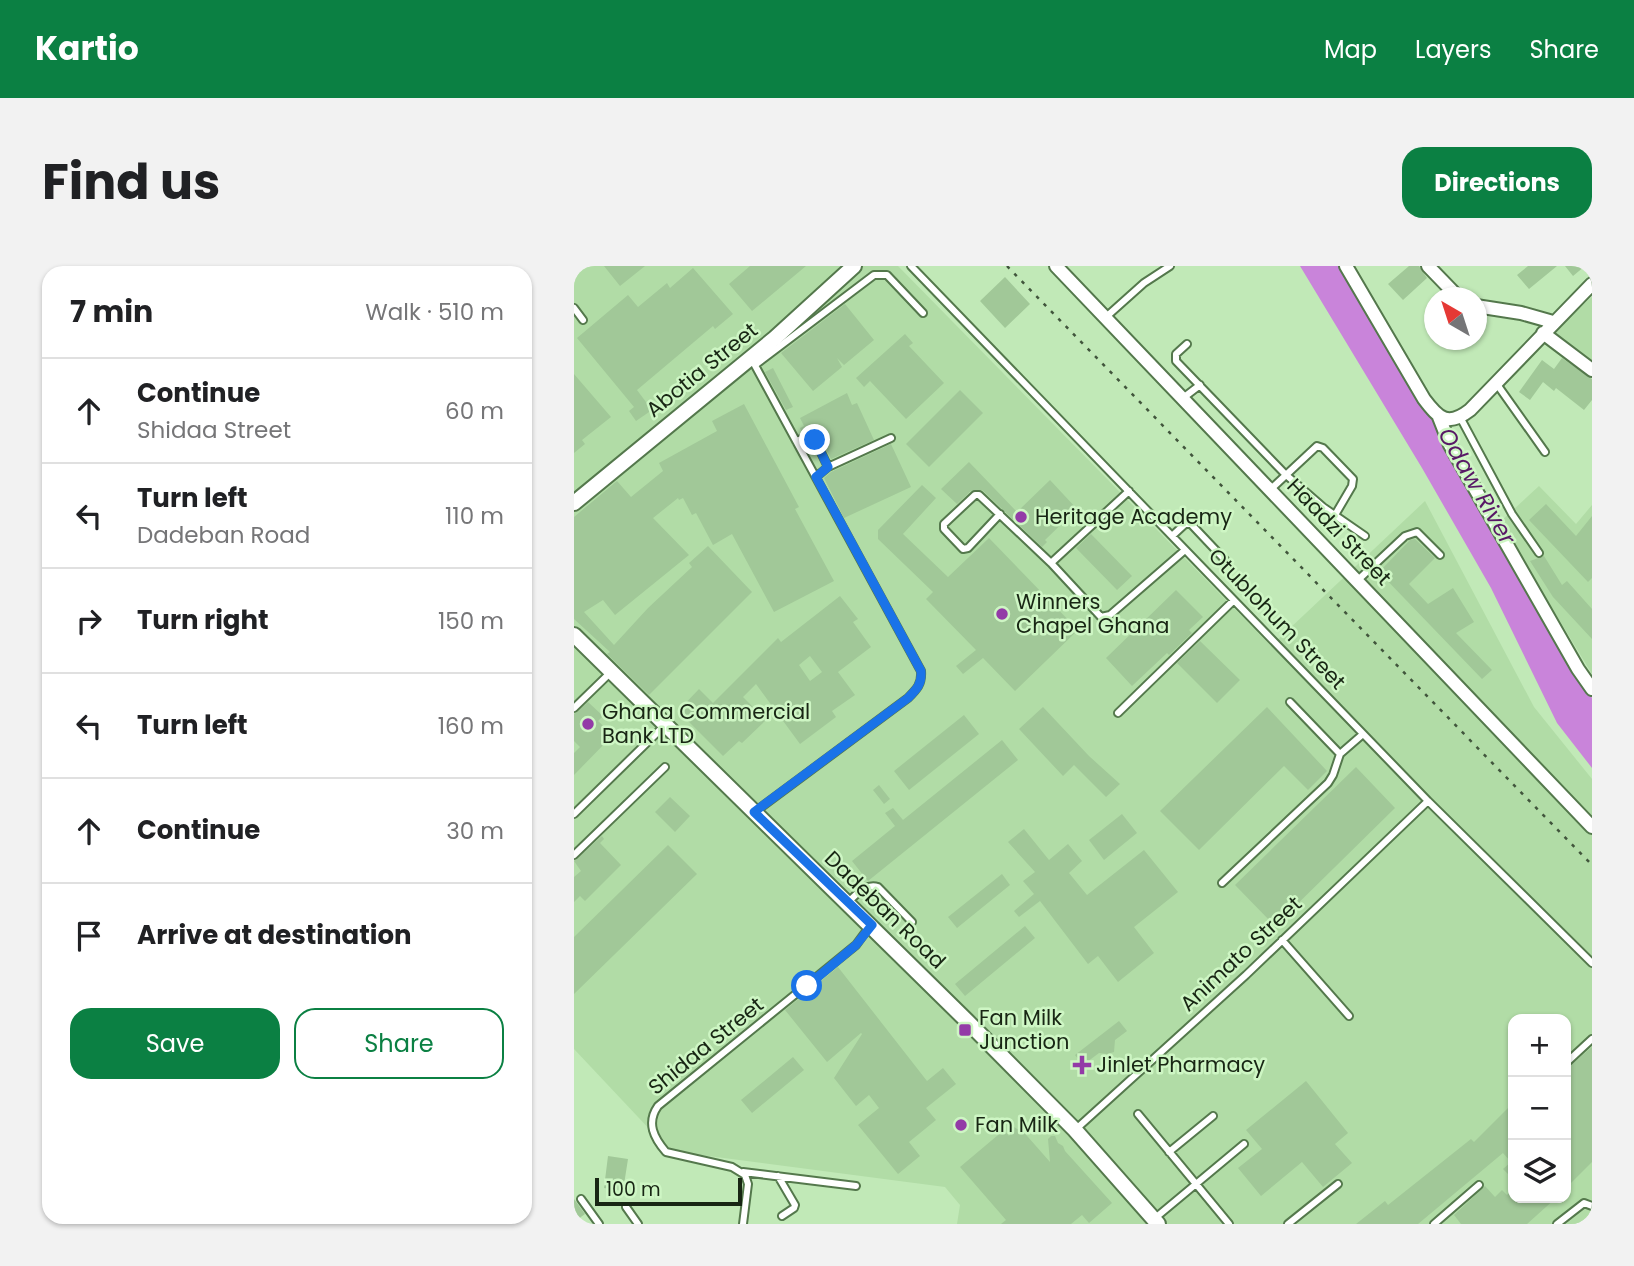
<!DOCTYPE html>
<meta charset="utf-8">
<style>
:root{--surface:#fff;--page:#f2f2f2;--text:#202124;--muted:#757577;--line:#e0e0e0;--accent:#0b8043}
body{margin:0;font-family:Poppins,sans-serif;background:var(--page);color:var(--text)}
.controls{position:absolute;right:21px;bottom:21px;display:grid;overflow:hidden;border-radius:14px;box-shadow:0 2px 5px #0004}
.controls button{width:63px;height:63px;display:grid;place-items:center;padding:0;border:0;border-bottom:2px solid var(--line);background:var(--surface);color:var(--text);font:35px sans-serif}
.compass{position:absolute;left:850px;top:21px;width:63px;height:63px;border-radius:50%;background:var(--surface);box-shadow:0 2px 5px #0004;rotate:321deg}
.scale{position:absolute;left:21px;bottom:18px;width:147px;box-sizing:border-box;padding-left:7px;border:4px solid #182614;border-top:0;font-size:19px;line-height:24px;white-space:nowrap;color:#182614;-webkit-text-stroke:5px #cef6c4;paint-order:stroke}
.stop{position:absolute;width:21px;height:21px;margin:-16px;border:5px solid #1a73e8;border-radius:50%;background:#fff}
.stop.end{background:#1a73e8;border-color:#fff;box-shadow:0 2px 7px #0008}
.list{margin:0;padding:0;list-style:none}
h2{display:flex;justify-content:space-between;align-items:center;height:91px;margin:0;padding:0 28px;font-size:30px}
h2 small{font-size:23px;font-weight:400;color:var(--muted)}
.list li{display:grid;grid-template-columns:46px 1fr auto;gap:21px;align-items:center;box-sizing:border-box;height:105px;padding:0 28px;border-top:2px solid var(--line)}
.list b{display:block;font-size:26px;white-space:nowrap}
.list p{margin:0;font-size:23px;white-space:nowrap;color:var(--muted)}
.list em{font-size:23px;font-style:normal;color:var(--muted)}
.actions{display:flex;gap:14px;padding:21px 28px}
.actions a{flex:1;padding:16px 0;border:2px solid var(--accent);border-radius:21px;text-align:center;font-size:24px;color:var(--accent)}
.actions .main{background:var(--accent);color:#fff}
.icon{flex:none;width:38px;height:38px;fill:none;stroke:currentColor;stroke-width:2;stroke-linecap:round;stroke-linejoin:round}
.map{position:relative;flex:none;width:1018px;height:958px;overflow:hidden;border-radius:21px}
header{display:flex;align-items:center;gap:42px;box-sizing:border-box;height:98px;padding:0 35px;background:var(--accent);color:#fff}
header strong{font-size:33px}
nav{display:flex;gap:38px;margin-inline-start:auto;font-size:24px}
.intro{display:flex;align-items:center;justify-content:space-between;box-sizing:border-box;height:168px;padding:0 42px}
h1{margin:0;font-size:49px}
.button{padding:18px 32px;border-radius:21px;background:var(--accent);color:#fff;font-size:24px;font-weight:700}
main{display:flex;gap:42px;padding:0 42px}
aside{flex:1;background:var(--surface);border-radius:21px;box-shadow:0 2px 5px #0004}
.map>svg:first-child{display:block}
</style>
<header>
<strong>Kartio</strong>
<nav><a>Map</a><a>Layers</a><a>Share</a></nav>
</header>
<div class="intro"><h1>Find us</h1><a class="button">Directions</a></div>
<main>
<aside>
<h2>7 min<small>Walk · 510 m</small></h2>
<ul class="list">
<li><svg class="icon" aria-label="ahead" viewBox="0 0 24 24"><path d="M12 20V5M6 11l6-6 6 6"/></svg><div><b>Continue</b><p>Shidaa Street</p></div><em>60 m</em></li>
<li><svg class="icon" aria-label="left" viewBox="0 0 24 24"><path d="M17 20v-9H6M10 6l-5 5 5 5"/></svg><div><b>Turn left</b><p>Dadeban Road</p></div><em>110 m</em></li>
<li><svg class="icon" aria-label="right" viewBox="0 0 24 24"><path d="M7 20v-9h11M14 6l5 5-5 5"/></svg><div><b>Turn right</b></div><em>150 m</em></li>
<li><svg class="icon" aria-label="left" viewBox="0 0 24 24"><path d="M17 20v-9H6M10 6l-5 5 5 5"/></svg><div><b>Turn left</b></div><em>160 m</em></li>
<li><svg class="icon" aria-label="ahead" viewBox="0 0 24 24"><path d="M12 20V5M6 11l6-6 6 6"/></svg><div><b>Continue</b></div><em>30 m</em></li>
<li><svg class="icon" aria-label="arrive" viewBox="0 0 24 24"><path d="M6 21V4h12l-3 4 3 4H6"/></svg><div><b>Arrive at destination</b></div></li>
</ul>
<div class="actions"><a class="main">Save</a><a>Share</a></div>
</aside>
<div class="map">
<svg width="1018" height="958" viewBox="0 0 1018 958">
<rect width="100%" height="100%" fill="#c1e9b7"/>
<path fill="#b1dca6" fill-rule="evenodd" d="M0,0H324L697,380L851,235L960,441L1018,513V958H383L386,939L371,921L96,885L0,783ZM939,753H992V932H939Z
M1018,31V100L976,69Z
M965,220L1002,258L1018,239V408L926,256Z"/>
<path fill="#c984da" d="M726,0H768L859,153L1018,432V502L983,457L917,322L848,202Z"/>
<path fill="#a1c898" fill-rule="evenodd" d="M30,0H71L46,20Z
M176,0H232L178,45L155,18Z
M835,0H845L853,12L829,34L814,18Z
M954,0H983L955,23L943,9Z
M991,0H1011L999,10Z
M119,2L159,48L141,63L139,60L63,124L78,144L62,155L55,145L60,141L3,72L54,29L64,41L93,17L96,22Z
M431,11L456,38L431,62L406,35Z
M271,38L300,74L270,99L263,92L268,101L239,125L207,87Z
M331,68L339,77L335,80L370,117L332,153L296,115L290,121L282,112Z
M988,92L1018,113V134L1010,144L982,122L980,125L969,116L956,134L945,126L968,94L980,103Z
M199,102L219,141L212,144L191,106Z
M0,108L37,151L8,174L11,178L0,187Z
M386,124L409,147L355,201L332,178Z
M273,127L278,139L283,137L300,174L257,193L245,170L238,165L228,167L226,162L230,160L226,152Z
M170,138L225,241L221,243L260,315L200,346L158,268L139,279L122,247L118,249L109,232L105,234L104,232L79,252L115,289L41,349L29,334L10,346L40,379L74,342L118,301L115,297L134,280L178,326L75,429L33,388L36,386L0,353V251L43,215L57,231L89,205L85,197L143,165L138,155Z
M317,178L337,221L270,252L250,212L257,206Z
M395,196L443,246L476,214L503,243L471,274L473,276L468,281L408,224L397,225L383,238L367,223Z
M348,219L362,232L329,268L374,311L415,272L504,364L441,425L409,392L389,408L382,400L402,384L352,333L359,326L304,273V264Z
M972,238L1002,270L1018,250V312L1014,316L955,254Z
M517,268L558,310L543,324L502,282Z
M841,273L861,292L835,318L854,338L879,322L900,356L882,367L918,404L908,413L805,306L836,274Z
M970,290L988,319L993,315L1018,343V373L979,331L956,295Z
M602,324L629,351L615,364L618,367L595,389L593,387L558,420L532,392Z
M266,330L284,353L279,356L297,381L264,406L281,429L258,445L262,451L226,478L182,418L169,431L192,454L168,477L165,475L149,490L104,445L125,423L139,437L204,372L207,376ZM236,390L248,406L236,415L225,399Z
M626,375L666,414L643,437L603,397Z
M14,436L29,450L24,455L39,469L0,509V487L6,481L0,475V448Z
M469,441L515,490L546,518L532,531L500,499L489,510L445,463Z
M693,441L753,505L734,524L710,500L625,584L586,545Z
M390,449L405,468L335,524L320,505Z
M428,474L444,494L294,615L278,595L321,560L311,547L319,542L329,554Z
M782,501L821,542L701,660L661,619Z
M305,519L316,533L310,538L299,524Z
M96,531L116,550L101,566L81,546Z
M548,548L563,567L530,594L515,574Z
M450,563L475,594L494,578L508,595L495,607L513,629L570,584L604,626L560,661L580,687L544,716L524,690L514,698L466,635L445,651L440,645L460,628L449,615L461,606L434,576Z
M28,570L30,573L26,577L47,599L11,635L6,630L0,636V611L7,605L0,595Z
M94,579L123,608L0,728V671Z
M428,608L436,619L383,662L374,651Z
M451,660L461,672L391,730L381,718Z
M264,701L353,815L369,802L382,818L352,842L362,854L335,876L346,890L324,908L284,859L305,842L295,829L282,840L260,812L288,768L287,767L253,796L211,744Z
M545,755L553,765L541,774L540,786L533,788L525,787L509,799L501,789Z
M1018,781V896L992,922V803Z
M219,791L230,804L178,847L167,834Z
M732,815L774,867L761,878L778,897L749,921L728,896L687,930L664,902L688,883L672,864Z
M939,837V913L929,903L937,896L929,887L844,958H782L811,935L814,939L897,873L900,876Z
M440,861L445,864L447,863L476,896L474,873L477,870H481L484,877L489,880L491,885L538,937L515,957L508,949L497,958H427L432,954L386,901L430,864L435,870Z
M34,890L54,893L49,925L30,922Z
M911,920L921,931L928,924L933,929L939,923V932H982L953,958H887L880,949Z
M0,933L11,948L0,956Z"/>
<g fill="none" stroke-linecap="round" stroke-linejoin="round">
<defs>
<path id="service" d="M337,0L854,535L1018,697
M0,42L9,54
M532,51L570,17L596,0
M613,78L602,88V95L711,208L749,241L791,270
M177,92L347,405C348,418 343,423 334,432L182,545
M181,99L300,9H313L349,47
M922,117L971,186
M609,132L626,119
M886,151L938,248L965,287
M222,175L236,170L241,174L254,201L242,211
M254,201L317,172
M697,223L743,180L749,182L779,213L778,220L761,249
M426,248L394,282L389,283L370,263V258L401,229H405L477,297L527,351L536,349L611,284
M598,270L611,258H617L651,294
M477,297L555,225
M784,314L831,270L843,266L866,289
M716,436L766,488
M0,442L37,406
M544,447L659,335
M0,548L91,459
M0,589L91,501
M648,617L754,517L759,509L766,488L789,468
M274,636C282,629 292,617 304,621L338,656
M708,674L775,750
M992,797L1018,773
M564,848L622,918L580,953
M501,864L672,709L854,535
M595,886L639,850
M169,906L282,920
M204,910L221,939L220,942L208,950
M7,933L25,958
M52,941L64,958
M169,958L174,918L171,909L158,901L92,886C80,872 72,857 84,840L282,679L296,660
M655,958L622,918L670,878
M714,958L764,918
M860,958L905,919
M983,958L1010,937L1018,940"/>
<path id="minor" d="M482,0L1018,561
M772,0L850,133C865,153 874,161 896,144L1018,18
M854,0L885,32
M902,40L947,47L979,56
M969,67L1018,104
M865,151L876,179L1004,403L1018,423"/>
<path id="tertiary" d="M0,237L201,72L280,0
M0,369L393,755L501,864L584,958"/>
</defs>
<use href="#service" stroke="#54784c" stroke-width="10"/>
<use href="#minor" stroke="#54784c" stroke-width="16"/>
<use href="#tertiary" stroke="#54784c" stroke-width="18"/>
<use href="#service" stroke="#fff" stroke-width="6"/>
<use href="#minor" stroke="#fff" stroke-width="12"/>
<use href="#tertiary" stroke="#fff" stroke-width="14"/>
<path stroke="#41553c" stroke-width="2.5" stroke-dasharray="3.5 7" stroke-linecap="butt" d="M433,0L1018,599"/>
</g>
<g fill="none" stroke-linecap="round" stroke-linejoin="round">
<path stroke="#1a73e8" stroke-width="9" d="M233,720L282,679L298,659L180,546L334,432C343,423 348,418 347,405L242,211L254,201L241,174"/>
</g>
<g fill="#933ba7" stroke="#cef6c4" stroke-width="2.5">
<circle cx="447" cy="251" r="7"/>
<circle cx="428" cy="348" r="7"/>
<circle cx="14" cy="458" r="7"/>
<rect x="384" y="757" width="14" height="14" rx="3.5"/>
<path d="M504.5 788.5h7v7h7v7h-7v7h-7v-7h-7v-7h7z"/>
<circle cx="387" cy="859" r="7"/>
</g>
<g text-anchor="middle" stroke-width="5" stroke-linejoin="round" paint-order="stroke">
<g font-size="21" fill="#182614" stroke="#cef6c4">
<text transform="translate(128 104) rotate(-39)" y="7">Abotia Street</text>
<text transform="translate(765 266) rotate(46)" y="7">Haadzi Street</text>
<text transform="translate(703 353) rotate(46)" y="7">Otublohum Street</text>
<text transform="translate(311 644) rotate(44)" y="7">Dadeban Road</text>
<text transform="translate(667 688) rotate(-43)" y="7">Animato Street</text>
<text transform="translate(132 780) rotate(-39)" y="7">Shidaa Street</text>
</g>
<g font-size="21" fill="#182614" stroke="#cef6c4" text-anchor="start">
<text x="461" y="258">Heritage Academy</text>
<text x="442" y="343">Winners<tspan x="442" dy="24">Chapel Ghana</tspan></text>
<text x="28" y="453">Ghana Commercial<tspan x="28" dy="24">Bank LTD</tspan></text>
<text x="405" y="759">Fan Milk<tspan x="405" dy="24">Junction</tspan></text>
<text x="522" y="806">Jinlet Pharmacy</text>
<text x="401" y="866">Fan Milk</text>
</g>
<g font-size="23" font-style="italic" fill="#581866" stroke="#cef6c4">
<text transform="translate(903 220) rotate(60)" y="8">Odaw River</text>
</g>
</g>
</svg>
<div class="controls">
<button>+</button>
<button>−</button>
<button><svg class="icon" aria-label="layers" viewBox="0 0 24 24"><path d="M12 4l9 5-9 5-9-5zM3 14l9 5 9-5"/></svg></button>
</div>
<svg class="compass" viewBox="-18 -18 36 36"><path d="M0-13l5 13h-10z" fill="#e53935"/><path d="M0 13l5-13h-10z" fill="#757577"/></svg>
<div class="scale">100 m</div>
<div class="stop" style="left:233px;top:720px"></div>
<div class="stop end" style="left:241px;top:174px"></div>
</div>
</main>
